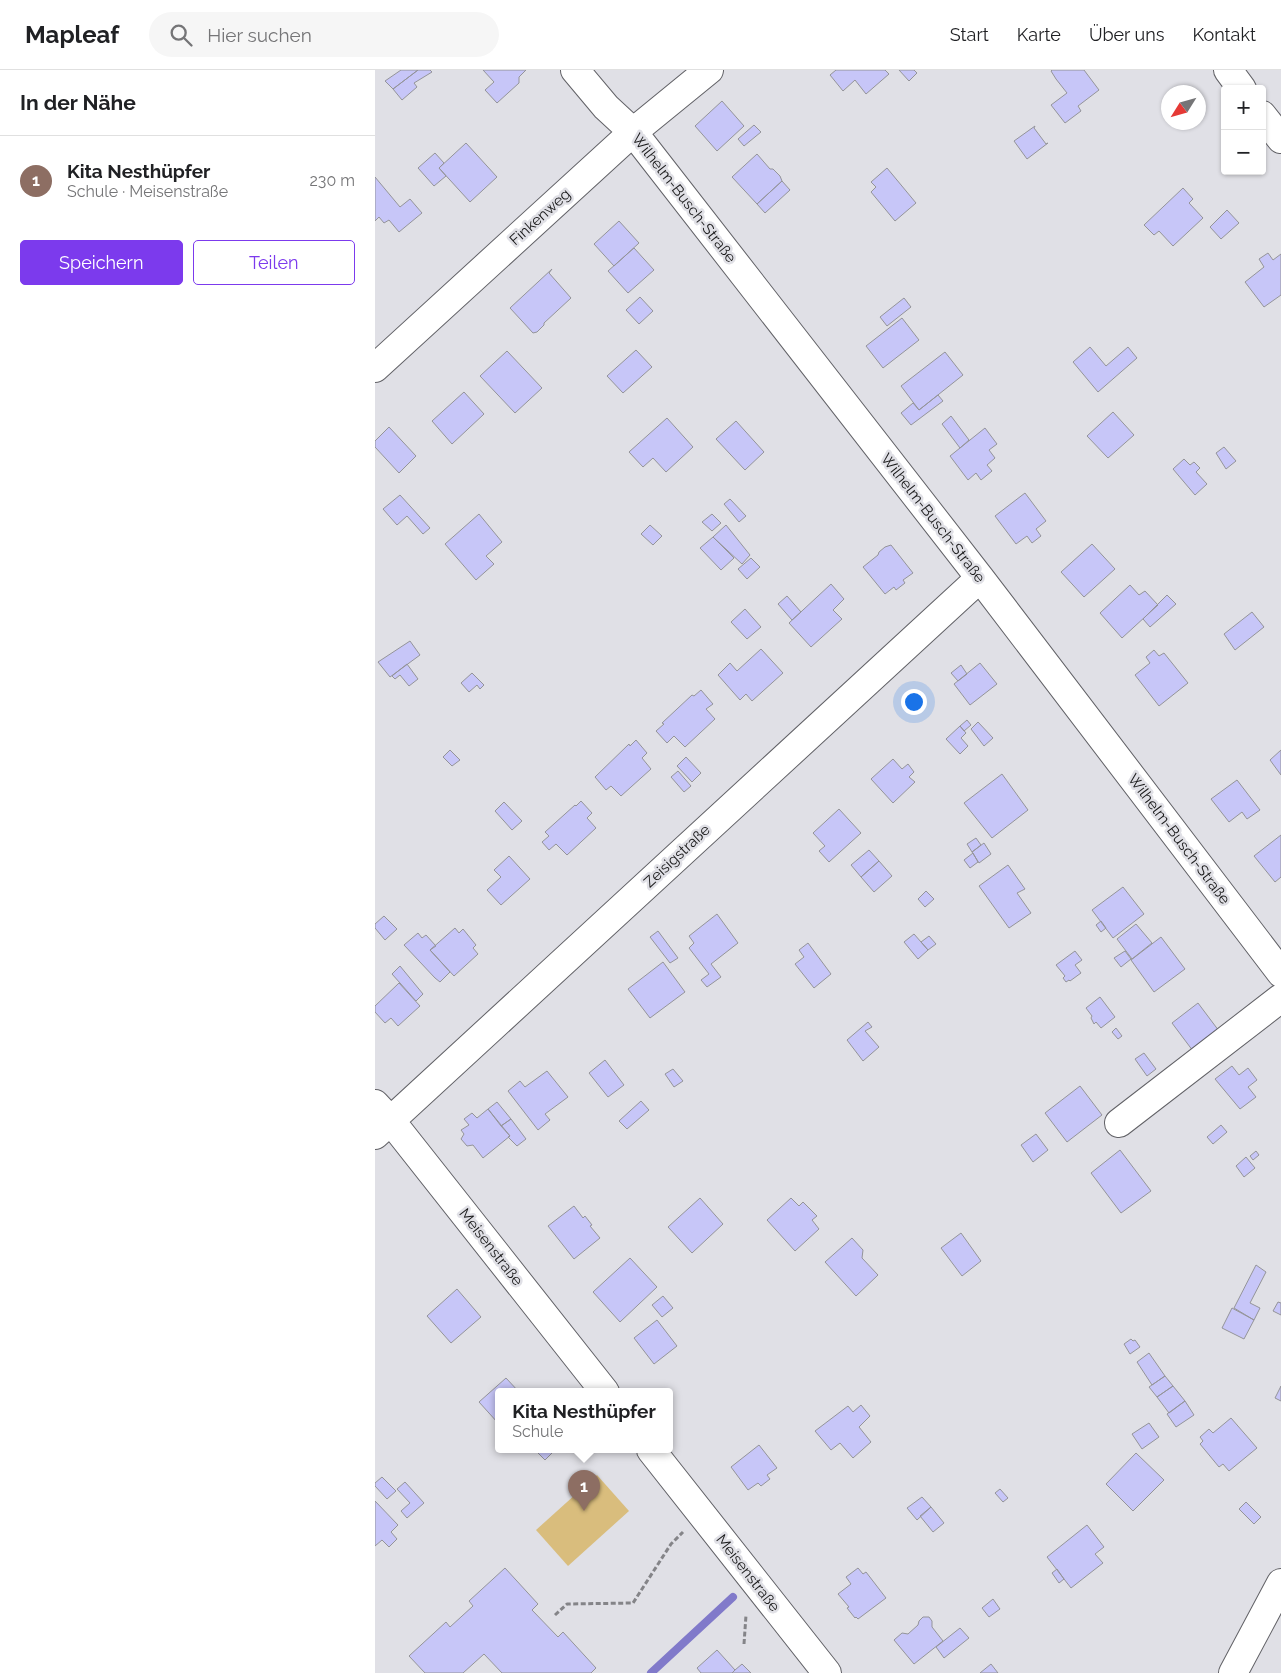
<!DOCTYPE html>
<html lang="de">
<meta charset="utf-8">
<style>
:root{--surface:#fff;--page:#f6f6f6;--text:#202124;--muted:#757577;--line:#e0e0e0;--accent:#7c3aed}
body{margin:0;font-family:Raleway,sans-serif;background:var(--page);color:var(--text)}
.controls{position:absolute;right:15px;top:15px;display:grid;overflow:hidden;border-radius:5px;box-shadow:0 1px 4px #0004}
.controls button{width:45px;height:45px;display:grid;place-items:center;padding:0;border:0;border-bottom:1px solid var(--line);background:var(--surface);color:var(--text);font:25px sans-serif}
.compass{position:absolute;left:786px;top:15px;width:45px;height:45px;border-radius:50%;background:var(--surface);box-shadow:0 1px 4px #0004;rotate:233deg}
.you{position:absolute;left:538px;top:631px;width:18px;height:18px;margin:-12px;border:4px solid #fff;border-radius:50%;background:#1a73e8;box-shadow:0 0 0 8px #1a73e833}
.badge{display:grid;place-items:center;width:32px;height:32px;border-radius:50%;background:var(--accent);color:#fff;font-size:16px;font-weight:700}
.pin{position:absolute;translate:-50% -41px;filter:drop-shadow(0 1px 2px #0008)}
.pin::after{content:'';position:absolute;top:26px;width:18px;height:15px;background:inherit;clip-path:polygon(0 0,100% 0,50% 100%)}
.popup{position:absolute;left:120px;top:1318px;width:178px;height:65px;box-sizing:border-box;display:grid;place-content:center;border-radius:5px;background:var(--surface);filter:drop-shadow(0 1px 4px #0005);font-size:16px;white-space:nowrap;color:var(--muted)}
.popup b{font-size:19px;color:var(--text)}
.popup::after{content:'';position:absolute;left:50%;top:100%;margin-left:-10px;border:10px solid transparent;border-top-color:var(--surface)}
.list{margin:0;padding:0;list-style:none}
h2{display:flex;justify-content:space-between;align-items:center;height:65px;margin:0;padding:0 20px;font-size:21px}
h2 small{font-size:16px;font-weight:400;color:var(--muted)}
.list li{display:grid;grid-template-columns:32px 1fr auto;gap:15px;align-items:center;box-sizing:border-box;height:90px;padding:0 20px;border-top:1px solid var(--line)}
.list b{display:block;font-size:19px;white-space:nowrap}
.list p{margin:0;font-size:16px;white-space:nowrap;color:var(--muted)}
.list em{font-size:16px;font-style:normal;color:var(--muted)}
.actions{display:flex;gap:10px;padding:15px 20px}
.actions a{flex:1;padding:11px 0;border:1px solid var(--accent);border-radius:5px;text-align:center;font-size:18px;color:var(--accent)}
.actions .main{background:var(--accent);color:#fff}
.icon{flex:none;width:28px;height:28px;fill:none;stroke:currentColor;stroke-width:2;stroke-linecap:round;stroke-linejoin:round}
.map{position:relative;flex:none;width:906px;height:1603px;overflow:hidden}
header{display:flex;align-items:center;gap:30px;box-sizing:border-box;height:70px;padding:0 25px;background:var(--surface);border-bottom:1px solid var(--line)}
header strong{font-size:24px}
nav{display:flex;gap:28px;margin-inline-start:auto;font-size:18px}
.search{width:350px;height:45px;background:var(--page);display:flex;align-items:center;gap:12px;box-sizing:border-box;padding:0 18px;border-radius:28px;color:var(--muted);font-size:19px}
main{display:flex}
aside{flex:1;background:var(--surface)}
.map>svg:first-child{display:block}
</style>
<header>
<strong>Mapleaf</strong>
<div class="search"><svg class="icon" aria-label="search" viewBox="0 0 24 24"><circle cx="10" cy="10" r="6"/><path d="M15 15l6 6"/></svg>Hier suchen</div>
<nav><a>Start</a><a>Karte</a><a>Über uns</a><a>Kontakt</a></nav>
</header>
<main>
<aside>
<h2>In der Nähe<small></small></h2>
<ul class="list">
<li><span class="badge" style="background:#8d6e63">1</span><div><b>Kita Nesthüpfer</b><p>Schule · Meisenstraße</p></div><em>230 m</em></li>
</ul>
<div class="actions"><a class="main">Speichern</a><a>Teilen</a></div>
</aside>
<div class="map">
<svg width="906" height="1603" viewBox="0 0 906 1603">
<rect width="100%" height="100%" fill="#e0e0e6"/>
<path fill="#d9bd7d" d="M222,1405L254,1441L193,1496L161,1460Z"/>
<g fill="none" stroke-linecap="round" stroke-linejoin="round">
<path stroke="#817aca" stroke-width="8" d="M276,1603L358,1527"/>
</g>
<path fill="#c7c6f8" stroke="#949499" d="M26,0H43L18,19L10,11Z
M43,0H55L57,2L39,13L42,17L27,30L18,19Z
M108,0H151L144,7V13L122,33L110,20L119,12Z
M461,0H510L514,4L491,24L480,10L468,21L455,5Z
M524,0H539L542,3L534,11Z
M677,0H709L724,20L703,36L706,41L690,53L676,35L692,23L681,9L676,1Z
M347,31L369,56L342,81L320,56Z
M379,55L386,62L369,76L363,69Z
M660,56L659,58L671,74L673,73L652,89L639,71Z
M91,73L122,107L95,132L64,98Z
M60,83L69,93L64,98L71,106L59,116L43,98Z
M382,84L395,99H398L405,106L407,111L382,134L357,107Z
M512,98L541,133L520,151L496,122L501,117L496,112Z
M0,107L25,137L35,129L47,143L24,162L14,150L9,153L4,147L0,151Z
M407,111L415,120L390,143L382,134Z
M808,118L818,129L814,133L828,148L798,176L784,161L779,165L769,155Z
M852,140L864,153L846,169L835,157Z
M244,151L264,173L239,196L219,174Z
M259,178L279,200L253,223L233,201Z
M893,183L898,190L906,184V225L889,237L870,212L889,197L884,189Z
M177,199L174,203L196,228L169,253V255L162,262L158,263L135,238Z
M265,227L278,241L264,254L251,240Z
M529,228L536,237L512,256L505,247Z
M527,248L544,270L508,298L491,276Z
M715,277L731,296L753,277L762,288L723,322L698,292Z
M261,280L277,297L248,323L232,306Z
M132,281L167,318L140,343L105,306Z
M570,282L588,305L544,340L526,316Z
M89,322L109,344L77,374L57,351Z
M563,325L568,331L536,355L526,343L538,333L544,340Z
M738,342L759,365L733,388L712,366Z
M576,346L594,370L585,378L567,354Z
M292,348L318,377L291,402L278,388L268,397L254,382Z
M361,351L389,382L370,400L341,369Z
M14,357L41,386L24,403L0,377V371Z
M610,358L622,374L614,380L620,388L612,395L617,401L606,410L601,403L593,410L575,386Z
M849,377L861,391L851,399L841,383Z
M809,389L815,395L819,392L825,398L821,402L832,414L820,425L798,399Z
M650,423L671,451L661,459L666,466L657,473L652,466L641,474L620,446Z
M25,425L55,458L48,464L32,446L22,455L8,439Z
M355,429L371,446L364,452L349,434Z
M104,444L127,472L111,486L119,494L101,510L70,474Z
M337,444L346,453L337,461L327,452Z
M275,455L287,466L278,475L266,464Z
M351,455L375,485L367,494L338,467Z
M338,467L359,488L346,500L325,478Z
M717,474L740,499L709,527L686,502Z
M516,475L538,503L528,510L530,513L521,520L519,517L510,524L488,497L503,485L504,482L510,477Z
M376,488L385,497L372,509L363,499Z
M456,514L469,529L458,540L467,549L436,577L414,553Z
M755,515L764,525L770,521L783,535L747,568L725,543Z
M792,525L801,534L775,557L768,549Z
M412,526L426,542L417,550L403,534Z
M370,539L386,557L372,569L356,552Z
M877,542L889,557L860,580L849,564Z
M35,571L45,585L15,607L3,592Z
M386,579L408,603L377,631L371,624L365,630L343,605L355,593L362,601Z
M779,580L784,586L789,583L813,613L784,636L760,605L775,593L771,587Z
M605,593L622,614L595,635L579,614Z
M32,594L43,609L34,616L25,605L20,609L17,606Z
M586,595L592,604L583,611L576,603Z
M97,603L109,615L105,619L102,615L94,622L86,613Z
M326,620L338,634L331,639L340,649L310,677L299,666L292,673L281,661L289,654L287,653L317,625L319,626Z
M592,650L596,655L589,661L585,656Z
M603,652L618,668L609,676L596,659Z
M585,656L591,663L586,668L593,676L585,684L571,669Z
M261,670L272,683L267,688L276,699L246,726L236,716L231,720L220,707L254,674L255,676Z
M75,680L85,690L77,696L68,687Z
M906,680V705L895,690Z
M311,687L326,703L317,712L302,696Z
M518,689L527,699L533,694L539,702L534,707L540,712L518,733L496,709Z
M303,701L316,716L309,722L296,707Z
M627,704L653,740L617,768L589,733Z
M862,710L885,740L872,749L867,742L854,752L836,729Z
M206,731L217,743L212,748L221,758L192,785L181,774L174,780L167,772L174,766L170,762L200,735L201,736Z
M129,732L147,751L137,760L120,741Z
M464,739L486,763L454,792L444,781L450,776L438,763Z
M906,765V807L900,812L879,786Z
M601,768L606,775L597,782L592,774Z
M609,773L616,784L604,793L597,782Z
M494,780L504,791L486,807L476,795Z
M598,783L603,792L595,798L589,790Z
M134,786L155,809L126,835L112,820L126,807L119,800Z
M504,791L517,806L499,822L486,807Z
M633,795L650,819L642,823L656,843L634,858L604,816Z
M748,817L769,844L738,868L717,840Z
M551,821L559,829L550,837L543,829Z
M342,844L363,873L336,894L346,907L332,917L326,910L334,904L314,878L319,873L314,866Z
M9,846L22,859L10,870L0,858V854Z
M726,851L731,858L726,862L721,855Z
M761,854L777,873L757,889L742,869Z
M80,858L84,863L88,859L101,875L98,878L103,884L79,906L55,880Z
M283,861L303,888L295,893L275,867Z
M43,863L47,868L51,865L61,876L55,880L75,902L65,912L60,908L29,875Z
M539,864L553,880L543,889L529,872Z
M554,866L561,874L553,880L546,872Z
M786,867L810,899L779,922L756,890Z
M433,873L456,904L439,918L420,894L429,887L424,880Z
M700,881L707,890L700,895L706,903L695,911L694,910L691,912L688,908L690,906L681,895Z
M750,881L756,889L746,897L739,888Z
M288,892L310,922L275,948L253,919Z
M25,896L48,924L41,931L17,904Z
M24,913L45,936L23,956L16,948L10,953L0,942V936Z
M725,927L740,947L726,958L721,952L719,954L716,948L717,946L711,938Z
M823,933L844,961L818,981L797,953Z
M493,952L497,957L490,961L504,977L488,991L472,970Z
M741,958L747,966L743,969L737,962Z
M769,983L781,999L772,1006L760,989Z
M230,990L249,1015L233,1027L214,1003Z
M857,996L864,1005L873,998L882,1010L873,1017L881,1027L865,1039L840,1009Z
M298,999L308,1011L299,1017L290,1004Z
M172,1001L193,1027L170,1044L175,1050L163,1060L133,1021L145,1011L150,1017Z
M705,1016L727,1045L692,1072L670,1043Z
M266,1031L274,1040L252,1059L244,1051Z
M122,1032L136,1049L126,1056L113,1039Z
M113,1039L135,1066L108,1088L98,1075L92,1076L86,1069L89,1064L86,1060L94,1055L89,1049L97,1043L102,1048Z
M136,1049L151,1069L142,1076L133,1067L135,1066L126,1056Z
M846,1055L852,1062L838,1074L832,1067Z
M661,1064L673,1080L658,1092L646,1075Z
M745,1080L776,1121L746,1143L716,1103Z
M881,1081L884,1085L878,1090L875,1086Z
M871,1087L880,1098L869,1107L861,1096Z
M325,1128L348,1154L317,1183L293,1157Z
M416,1128L424,1136L428,1132L442,1146L437,1150L444,1159L420,1181L392,1150Z
M199,1136L208,1148L210,1146L217,1155L215,1156L225,1168L199,1189L173,1156Z
M586,1163L606,1191L587,1206L566,1178Z
M477,1168L488,1180L487,1188L503,1205L481,1226L450,1192Z
M255,1188L282,1217L245,1252L218,1222Z
M881,1195L891,1202L875,1233L885,1238L879,1250L859,1238Z
M82,1219L106,1247L76,1273L52,1246Z
M288,1226L298,1238L287,1247L277,1235Z
M903,1232L906,1233V1245L898,1241Z
M857,1238L879,1250L869,1269L847,1258Z
M282,1250L302,1276L279,1294L259,1268Z
M756,1269L758,1271L760,1270L765,1277L755,1284L749,1274Z
M774,1283L790,1306L777,1315L762,1292Z
M790,1306L798,1316L782,1327L774,1317Z
M131,1308L144,1322H124L123,1353L104,1332Z
M798,1316L810,1331L794,1343L782,1327Z
M906,1316V1331L900,1328Z
M810,1331L819,1345L801,1357L792,1344Z
M486,1335L495,1346L484,1357L496,1372L478,1388L465,1373L456,1380L440,1361L473,1336L478,1342Z
M856,1348L882,1378L854,1401L848,1394L844,1397L825,1374L828,1371L825,1367L834,1359L838,1363Z
M774,1353L784,1367L767,1379L757,1364Z
M384,1375L402,1398L392,1405L395,1409L386,1416L383,1413L373,1420L356,1397Z
M160,1380H180L170,1390Z
M761,1383L789,1410L758,1441L731,1414Z
M7,1407L21,1421L12,1429L0,1416V1413Z
M30,1412L49,1433L32,1448L26,1441L35,1433L22,1419Z
M625,1419L633,1428L628,1432L620,1423Z
M547,1427L556,1437L542,1450L532,1438Z
M0,1431L23,1455L16,1462L22,1469L14,1477L7,1470L0,1476Z
M871,1432L886,1447L879,1454L864,1439Z
M556,1437L569,1453L558,1462L545,1446Z
M712,1455L729,1477L720,1484L728,1493L696,1518L672,1487Z
M130,1498L163,1534L157,1540L183,1567L188,1562L221,1598L216,1603H127L109,1584L88,1603H50L34,1586L71,1552L75,1557L98,1536L94,1531Z
M483,1498L488,1504L491,1502L511,1528L483,1549L481,1547L480,1548L472,1538L474,1537L463,1524L476,1514L471,1507Z
M682,1499L689,1509L684,1513L677,1503Z
M618,1529L625,1539L614,1547L607,1538Z
M548,1547H554L557,1551V1557L568,1571L539,1594L519,1570L527,1563L533,1564L543,1555L544,1551Z
M585,1558L594,1568L569,1588L561,1577Z
M342,1580L360,1600L357,1603H326L322,1598Z
M367,1594L376,1603H357L360,1600Z
M616,1594L623,1603H605Z"/>
<g fill="none" stroke-linecap="round" stroke-linejoin="round">
<defs>
<path id="minor" d="M200,0L231,37L258,62L605,508L906,903
M853,0L867,19
M887,45L906,69
M0,298L258,62L334,0
M0,1034L16,1051L230,1322
M744,1053L906,928
M0,1065L605,508
M276,1380L452,1603
M858,1603L906,1513"/>
</defs>
<use href="#minor" stroke="#616166" stroke-width="30"/>
<path stroke="#848488" stroke-width="3" stroke-dasharray="5 2.5" stroke-linecap="butt" d="M180,1545L192,1534L258,1533L296,1474L308,1462
M369,1574L371,1545"/>
<use href="#minor" stroke="#fff" stroke-width="28"/>
</g>
<g text-anchor="middle" stroke-width="5" stroke-linejoin="round" paint-order="stroke">
<g font-size="15" fill="#181819" stroke="#e0e0e6">
<text transform="translate(309 128) rotate(52)" y="5">Wilhelm-Busch-Straße</text>
<text transform="translate(165 147) rotate(-42)" y="5">Finkenweg</text>
<text transform="translate(558 448) rotate(52)" y="5">Wilhelm-Busch-Straße</text>
<text transform="translate(804 769) rotate(53)" y="5">Wilhelm-Busch-Straße</text>
<text transform="translate(302 786) rotate(-43)" y="5">Zeisigstraße</text>
<text transform="translate(116 1177) rotate(52)" y="5">Meisenstraße</text>
<text transform="translate(373 1503) rotate(52)" y="5">Meisenstraße</text>
</g>
</g>
</svg>
<div class="controls">
<button>+</button>
<button>−</button>
</div>
<svg class="compass" viewBox="-18 -18 36 36"><path d="M0-13l5 13h-10z" fill="#e53935"/><path d="M0 13l5-13h-10z" fill="#757577"/></svg>
<div class="you"></div>
<div class="pin badge" style="left:209px;top:1441px;background:#8d6e63">1</div>
<div class="popup"><b>Kita Nesthüpfer</b>Schule</div>
</div>
</main>
